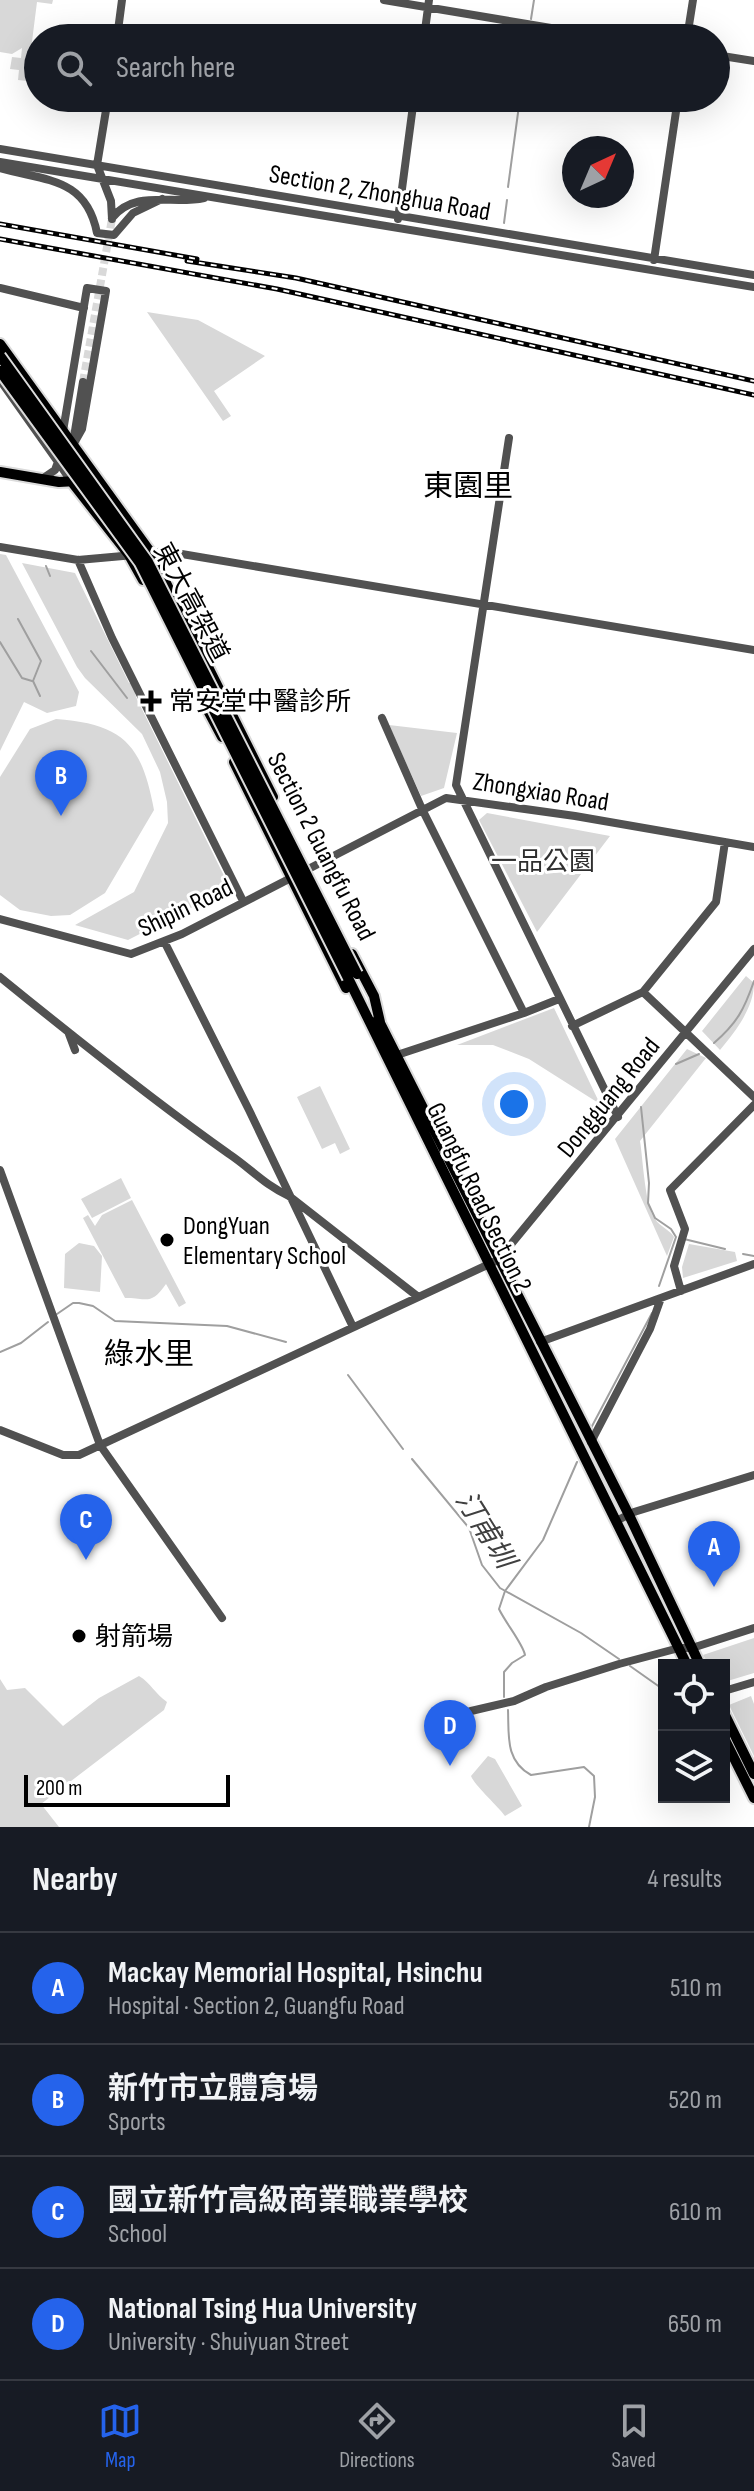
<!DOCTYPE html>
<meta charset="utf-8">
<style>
:root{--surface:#171b24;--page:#242831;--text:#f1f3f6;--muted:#9ea1a6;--line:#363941;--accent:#2563eb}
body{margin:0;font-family:"Sofia Sans Condensed","Noto Sans TC",sans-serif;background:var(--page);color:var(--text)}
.controls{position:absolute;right:24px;bottom:24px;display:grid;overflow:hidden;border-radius:0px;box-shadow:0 8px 32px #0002}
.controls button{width:72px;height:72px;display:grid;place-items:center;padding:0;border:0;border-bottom:2px solid var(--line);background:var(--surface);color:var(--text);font:40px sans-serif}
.compass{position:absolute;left:562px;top:136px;width:72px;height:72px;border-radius:50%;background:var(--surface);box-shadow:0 8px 32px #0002;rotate:44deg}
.scale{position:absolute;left:24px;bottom:20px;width:206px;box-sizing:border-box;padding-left:8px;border:4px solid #000;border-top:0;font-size:22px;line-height:28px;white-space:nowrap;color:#000;-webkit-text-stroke:6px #fff;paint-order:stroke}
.you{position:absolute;left:514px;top:1104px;width:28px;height:28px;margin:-20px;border:6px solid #fff;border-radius:50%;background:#1a73e8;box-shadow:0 0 0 12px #1a73e833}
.badge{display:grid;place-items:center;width:52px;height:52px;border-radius:50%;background:var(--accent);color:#fff;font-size:26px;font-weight:700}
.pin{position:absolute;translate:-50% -66px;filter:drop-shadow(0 2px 4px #0008)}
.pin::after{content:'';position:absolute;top:42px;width:28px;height:24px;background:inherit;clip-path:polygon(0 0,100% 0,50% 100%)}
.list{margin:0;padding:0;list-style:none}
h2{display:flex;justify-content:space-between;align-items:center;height:104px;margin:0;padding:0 32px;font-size:34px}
h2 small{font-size:26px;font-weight:400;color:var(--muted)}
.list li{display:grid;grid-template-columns:52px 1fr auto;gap:24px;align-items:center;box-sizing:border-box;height:112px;padding:0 32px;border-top:2px solid var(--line)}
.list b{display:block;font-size:30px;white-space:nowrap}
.list p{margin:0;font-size:26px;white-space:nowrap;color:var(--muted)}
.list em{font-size:26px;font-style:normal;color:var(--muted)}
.icon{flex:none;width:44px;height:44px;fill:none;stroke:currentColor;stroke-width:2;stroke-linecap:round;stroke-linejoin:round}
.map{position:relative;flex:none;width:754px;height:1827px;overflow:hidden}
.search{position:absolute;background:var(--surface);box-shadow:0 8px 32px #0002;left:24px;right:24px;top:24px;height:88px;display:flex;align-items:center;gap:20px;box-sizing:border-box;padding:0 28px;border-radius:44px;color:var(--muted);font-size:30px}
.sheet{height:552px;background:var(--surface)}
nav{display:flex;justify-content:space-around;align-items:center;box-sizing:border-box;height:112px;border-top:2px solid var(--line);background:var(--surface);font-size:22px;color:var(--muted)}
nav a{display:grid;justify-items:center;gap:4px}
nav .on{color:var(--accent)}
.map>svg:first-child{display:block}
</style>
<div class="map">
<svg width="754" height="1827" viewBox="0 0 754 1827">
<rect width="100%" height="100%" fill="#fff"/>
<path fill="#d8d8d8" d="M0,0H53L52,4L37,2L27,81L18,80L19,70L10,69L12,57L21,58L22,48L12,54L0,52Z
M147,312L198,320L265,356L214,391L231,416L223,421Z
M0,554L6,555L79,692L76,706L47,713L24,702L0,751Z
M22,563L75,573L129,683H133L136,697L230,888L128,940L75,925L134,892L168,823L167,802L160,772L142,734L85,678L77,667Z
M56,719C124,724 142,745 154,810L105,893L70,915L51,916L20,910L0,895V777L30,729Z
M389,725L457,733L444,788L421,796Z
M487,813L610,836L537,932L479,820Z
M746,976L754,983C754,1008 735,1032 720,1050L702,1031Z
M554,1008L600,1104L529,1059L493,1045H457Z
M687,1049L706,1058L640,1141C643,1159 645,1207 655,1219C660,1227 669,1229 674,1237L667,1256L615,1139Z
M320,1086L350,1149L340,1154L335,1143L322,1149L297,1097Z
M121,1178L131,1198L92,1218L81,1199Z
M132,1200L186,1303L179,1307L166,1284C150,1307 146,1297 125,1298L83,1218L88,1215L95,1226L102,1215Z
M79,1243L94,1246L102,1256L100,1292L64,1288L65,1254Z
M689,1244L735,1252L737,1261L683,1278L682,1267Z
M754,1638V1673L724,1682V1665H709L703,1655Z
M139,1676C151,1683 155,1694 167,1702L164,1710L41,1804L59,1827H0V1679L7,1690L25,1688L63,1726L99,1698Z
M751,1696L754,1704V1756L729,1705Z
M488,1756L495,1759L522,1806L505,1816C497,1805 475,1786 471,1776Z"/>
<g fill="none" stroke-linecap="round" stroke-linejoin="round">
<path stroke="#9f9f9f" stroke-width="2" d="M531,19L534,0
M528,38L529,31
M508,187L520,98
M504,223L507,200
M46,566L50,576
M18,619L41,661L33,681L40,696
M0,642L22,678L32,681
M91,651L127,698
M714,1043C737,1023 744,1010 754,981
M676,1064L699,1054
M641,1107L649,1183L648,1203L655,1218L671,1229L676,1237L659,1286
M684,1239L725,1249
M743,1254L754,1256
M57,1314L73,1303H79L93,1306L115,1321L227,1326L286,1342
M0,1352L21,1343L48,1322
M348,1375L403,1449
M591,1428L652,1313
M412,1459L469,1528L482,1565L500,1588L581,1633L619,1659
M630,1666L664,1690
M504,1697V1672L512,1663L525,1655C523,1644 505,1622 499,1609L505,1591L543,1540L577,1462
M508,1710C509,1735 505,1761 531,1775L584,1767L594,1776L595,1797L589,1827"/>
<path stroke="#d9d9d9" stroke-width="8" stroke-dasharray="8 4" stroke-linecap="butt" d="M83,382L112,219"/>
<defs>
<path id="major" d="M0,344L151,553L273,797
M0,472L59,482L77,481
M71,481L129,555L143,580
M205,705L222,737
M234,762L346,988
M352,954L374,996L380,1022
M348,978L687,1665
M378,1019L629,1515L700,1665
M724,1713L754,1774
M724,1738L754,1798"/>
</defs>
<use href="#major" stroke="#dbdbdb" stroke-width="14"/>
<path stroke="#515151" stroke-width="8" d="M384,0L611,38
M117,38L122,0
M424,38L429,0
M687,38L693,0
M716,55L754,61
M108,98L97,165L111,201L112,219
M0,149L754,275
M0,162L754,287
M0,168C45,181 86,177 97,233L114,235L133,213L162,199
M112,218C135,189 173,205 204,198
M398,219L414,98
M654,260L678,98
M0,288L84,308
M0,380L58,462L55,470L42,479
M63,431L87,288L106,291L82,429L73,445
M74,437L83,382
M509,438L456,785L618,1117
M60,449L58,462L71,481
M0,547L78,560L134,555
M147,554L164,551L754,650
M78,560L112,638L243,901
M382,718L422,809L524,1013
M0,919L131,954L182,934L446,798L575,816L754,847
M164,941L249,1110L353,1327
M0,977C75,1038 151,1099 229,1154C250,1168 266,1186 289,1196L417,1296
M643,992L754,1097
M572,1026L643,992L716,902L725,842
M69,1034L75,1050
M397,1055L524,1013L559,999
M0,1170L100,1445L222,1618
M681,1291L674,1266L685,1229L670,1190L754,1105
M540,1342L754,1264
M0,1430L63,1455H79L498,1260L754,949
M591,1442L650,1329L661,1298
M618,1520L634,1512L754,1475
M724,1691L754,1682
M471,1711L514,1701L546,1687L619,1664L679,1648H692L754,1628"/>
<use href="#major" stroke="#000" stroke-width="10"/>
<defs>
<path id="rail" d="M0,224L197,259
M0,239L277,289L754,395
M187,261L296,278L754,381"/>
</defs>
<use href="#rail" stroke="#000" stroke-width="5"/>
<use href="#rail" stroke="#fff" stroke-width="2" stroke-dasharray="6" stroke-linecap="butt"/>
<defs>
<path id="major-bridge" d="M0,356L148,562L357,974
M0,371L140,563L348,978"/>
</defs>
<use href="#major-bridge" stroke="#dbdbdb" stroke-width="14" stroke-linecap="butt"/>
<use href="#major-bridge" stroke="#000" stroke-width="10"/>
</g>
<g fill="#000" stroke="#fff" stroke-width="3">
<path d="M147 689h8v8h8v8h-8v8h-8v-8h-8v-8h8z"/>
<circle cx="167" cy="1240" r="8"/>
<circle cx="79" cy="1636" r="8"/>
</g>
<g text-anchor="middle" stroke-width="6" stroke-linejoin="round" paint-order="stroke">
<g font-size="26" fill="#000" stroke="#fff">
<text transform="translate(380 192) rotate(10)" y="9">Section 2, Zhonghua Road</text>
<text transform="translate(192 602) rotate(62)" y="9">東大高架道</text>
<text transform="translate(541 791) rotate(9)" y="9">Zhongxiao Road</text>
<text transform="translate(322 846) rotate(63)" y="9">Section 2 Guangfu Road</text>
<text transform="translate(185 907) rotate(-26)" y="9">Shipin Road</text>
<text transform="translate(608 1097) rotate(-51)" y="9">Dongguang Road</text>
<text transform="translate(480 1197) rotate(64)" y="9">Guangfu Road Section 2</text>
</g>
<g font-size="26" fill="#000" stroke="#fff" text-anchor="start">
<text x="169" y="710">常安堂中醫診所</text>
<text x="183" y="1234">DongYuan<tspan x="183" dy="30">Elementary School</tspan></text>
<text x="95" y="1645">射箭場</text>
</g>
<g font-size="26" fill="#2f2f2f" stroke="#fff">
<text x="543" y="870">一品公園</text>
</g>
<g font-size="28" font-style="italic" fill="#404040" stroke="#fff">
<text transform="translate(486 1529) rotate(58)" y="10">汀甫圳</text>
</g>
<g font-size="30" fill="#000" stroke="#fff">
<text x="468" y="496">東園里</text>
<text x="149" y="1364">綠水里</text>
</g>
</g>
</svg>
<div class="controls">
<button><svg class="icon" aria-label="locate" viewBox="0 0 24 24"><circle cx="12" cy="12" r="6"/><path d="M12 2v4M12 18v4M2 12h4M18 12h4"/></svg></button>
<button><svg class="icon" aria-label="layers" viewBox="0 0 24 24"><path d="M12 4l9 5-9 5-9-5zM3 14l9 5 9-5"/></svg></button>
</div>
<svg class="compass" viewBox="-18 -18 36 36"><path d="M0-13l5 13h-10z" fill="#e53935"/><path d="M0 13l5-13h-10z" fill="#9ea1a6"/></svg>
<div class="scale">200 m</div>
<div class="you"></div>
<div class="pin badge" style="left:714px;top:1587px">A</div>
<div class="pin badge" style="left:61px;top:816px">B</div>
<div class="pin badge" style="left:86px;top:1560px">C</div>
<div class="pin badge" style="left:450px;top:1766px">D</div>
<div class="search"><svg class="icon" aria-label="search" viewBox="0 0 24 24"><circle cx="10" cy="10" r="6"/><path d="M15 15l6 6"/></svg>Search here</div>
</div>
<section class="sheet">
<h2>Nearby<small>4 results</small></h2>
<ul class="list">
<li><span class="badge">A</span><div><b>Mackay Memorial Hospital, Hsinchu</b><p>Hospital · Section 2, Guangfu Road</p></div><em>510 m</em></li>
<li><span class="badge">B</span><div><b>新竹市立體育場</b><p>Sports</p></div><em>520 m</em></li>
<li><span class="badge">C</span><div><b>國立新竹高級商業職業學校</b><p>School</p></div><em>610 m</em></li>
<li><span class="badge">D</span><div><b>National Tsing Hua University</b><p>University · Shuiyuan Street</p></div><em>650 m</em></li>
</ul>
</section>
<nav>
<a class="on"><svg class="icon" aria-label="map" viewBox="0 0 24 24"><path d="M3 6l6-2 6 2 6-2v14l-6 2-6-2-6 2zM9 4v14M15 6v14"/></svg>Map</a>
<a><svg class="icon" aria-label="directions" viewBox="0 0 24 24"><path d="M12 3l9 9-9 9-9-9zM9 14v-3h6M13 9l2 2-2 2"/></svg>Directions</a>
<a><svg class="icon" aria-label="saved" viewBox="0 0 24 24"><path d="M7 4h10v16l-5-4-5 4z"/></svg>Saved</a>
</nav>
